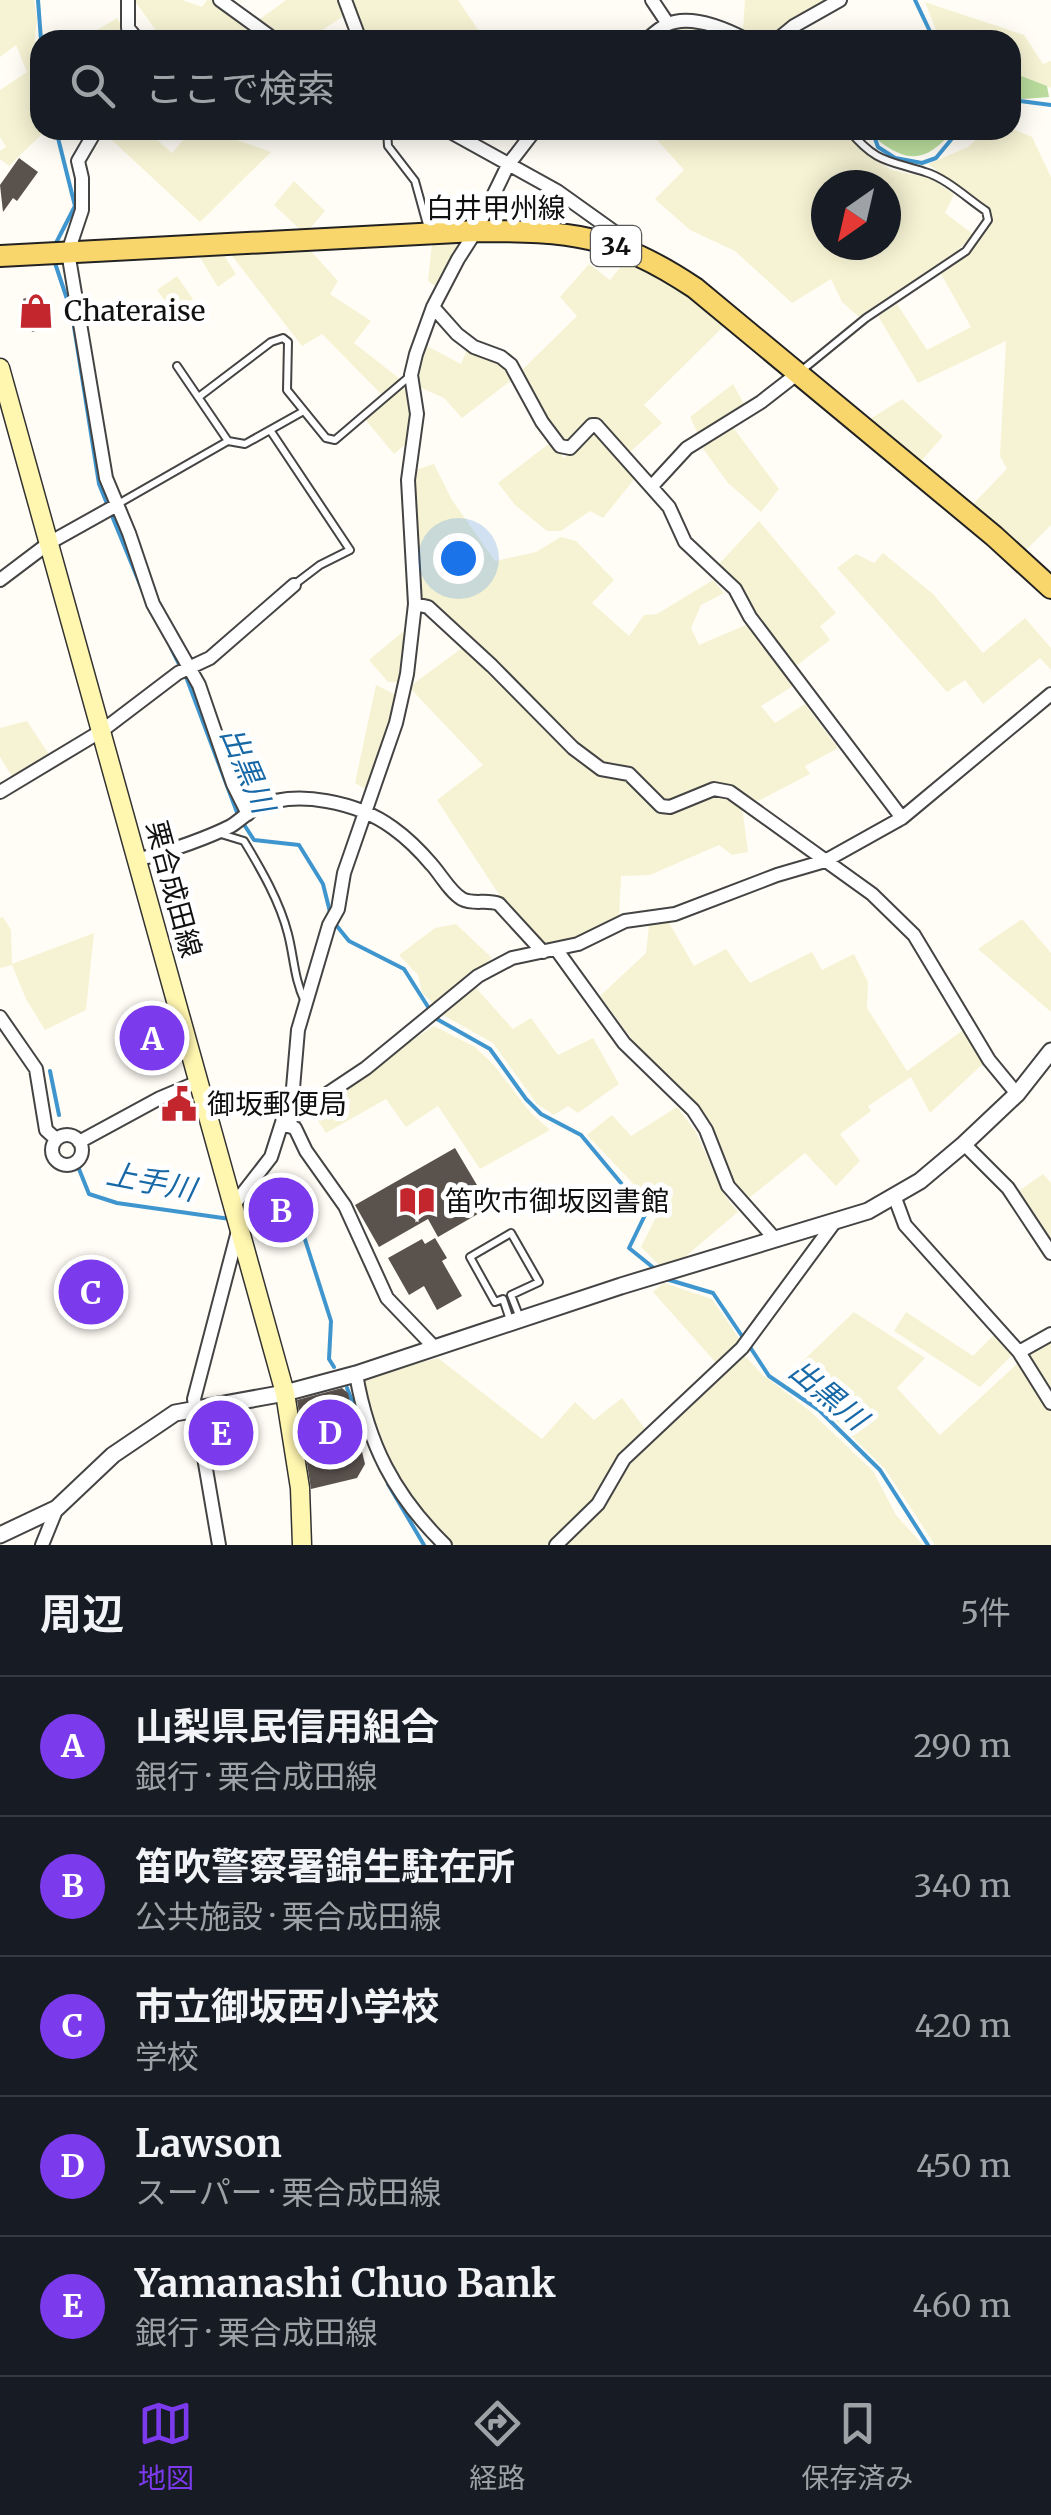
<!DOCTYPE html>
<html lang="ja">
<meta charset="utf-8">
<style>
:root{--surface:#171b24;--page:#242831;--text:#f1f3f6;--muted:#9ea1a6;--line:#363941;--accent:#7c3aed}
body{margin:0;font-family:Merriweather,"Noto Sans JP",serif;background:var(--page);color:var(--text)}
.compass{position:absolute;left:811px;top:170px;width:90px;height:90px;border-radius:50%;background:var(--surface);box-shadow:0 5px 25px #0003;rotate:214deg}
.you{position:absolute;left:458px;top:558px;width:35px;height:35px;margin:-25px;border:8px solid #fff;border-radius:50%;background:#1a73e8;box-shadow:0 0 0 15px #1a73e833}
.badge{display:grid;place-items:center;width:65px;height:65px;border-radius:50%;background:var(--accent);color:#fff;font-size:32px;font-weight:700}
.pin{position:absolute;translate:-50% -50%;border:5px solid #fff;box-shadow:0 2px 10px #0006}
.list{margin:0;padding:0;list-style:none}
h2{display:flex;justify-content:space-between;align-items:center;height:130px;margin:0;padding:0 40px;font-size:42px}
h2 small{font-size:32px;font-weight:400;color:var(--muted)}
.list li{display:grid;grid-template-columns:65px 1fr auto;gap:30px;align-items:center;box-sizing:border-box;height:140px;padding:0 40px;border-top:2px solid var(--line)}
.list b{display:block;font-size:38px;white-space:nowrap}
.list p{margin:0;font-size:32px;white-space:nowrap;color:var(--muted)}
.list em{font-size:32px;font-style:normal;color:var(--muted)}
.icon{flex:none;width:55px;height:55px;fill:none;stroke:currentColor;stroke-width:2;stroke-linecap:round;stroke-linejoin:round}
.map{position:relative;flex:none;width:1051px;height:1545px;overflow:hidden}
.search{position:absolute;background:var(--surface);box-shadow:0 5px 25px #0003;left:30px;right:30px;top:30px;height:110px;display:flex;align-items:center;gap:25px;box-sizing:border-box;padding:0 35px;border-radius:30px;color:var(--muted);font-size:38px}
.sheet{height:830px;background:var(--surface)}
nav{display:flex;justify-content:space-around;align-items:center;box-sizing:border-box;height:140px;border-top:2px solid var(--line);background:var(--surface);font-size:28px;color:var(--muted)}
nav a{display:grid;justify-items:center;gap:5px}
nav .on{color:var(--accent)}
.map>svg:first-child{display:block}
</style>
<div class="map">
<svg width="1051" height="1545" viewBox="0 0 1051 1545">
<rect width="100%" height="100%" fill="#fffdf5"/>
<path fill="#f6f3d4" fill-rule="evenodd" d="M0,0H34L37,18L32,69L40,90V130H46L9,166L0,159V151L6,147L0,137V90L27,72L16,45L0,57Z
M134,0H182L202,7L207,0H213L264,40H163Z
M286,0H340L345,15L307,40H283L256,22Z
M351,0H458L485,40H364Z
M745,0H825L787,23L770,38L759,40L743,30Z
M925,2L1024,35L1043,64L1051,61V88L1011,72V40H940Z
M117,18L130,40H81Z
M683,25L703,28L740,40H682L671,28Z
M1011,128L1032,137L1051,177V525L1023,553L970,507L1007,469L1000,456L1006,341L918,383L878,316L897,304L927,350L971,327L941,274L967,254L991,223L990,210L928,164L968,147L981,135Z
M101,130H146L172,153L183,140L172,130H208L271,152L200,222Z
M652,130H845L870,157L892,170L930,178L954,194L945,213L974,235L945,262L859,317L842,302L831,279L792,303L735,251L690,230L655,199L684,170L650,132ZM826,185H886V245H826Z
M294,181L325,211L305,234L274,205Z
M432,243H458L462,247L436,287L428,281Z
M308,248L338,281L330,294L371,321L354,343L400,379L381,394L322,334L302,346L229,252Z
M223,254L236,274L218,287L199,256Z
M629,257L658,271L727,323L644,405L662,423L629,453L593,416L571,441L561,440L539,410L520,372L577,316L560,297L589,264L610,280Z
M177,276L193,299L173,311L157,290Z
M427,346L461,364L467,350L502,362L513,379L462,418L444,398L417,386L415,373Z
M733,384L744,404L699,436L690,417Z
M402,387L409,392L413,411L408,442L394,454L364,418Z
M902,399L943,436L918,465L867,421Z
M732,426L779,489L761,512L728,483L701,446Z
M594,429L636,477L603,518L590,511L561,531H547L515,505L498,483L551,442L564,458Z
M434,464L452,500L495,561L536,552L561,537L576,541L614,580L592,603L629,636L644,615L657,614L713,580L724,593L701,605L691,628L699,645L748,624L793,686L761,706L775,723L805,704L838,748L805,766L810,774L758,801L731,789L664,803L656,798L642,777L630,768L599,763L418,600L415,470Z
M759,521L836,613L820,626L830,640L796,666L754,615L735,581L718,565Z
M883,553L933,594L983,653L1025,618L1051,648V670L1040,658L983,704L965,680L947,692L837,568L856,554L874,563Z
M405,630L398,682H388L369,660Z
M462,648L553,736L598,773L626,781L638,789L646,803L664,812L711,793L742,807L748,852L732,855L719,845L650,875L621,876L619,918L577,941L547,949L502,899L437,800L483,765L409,687Z
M376,685L396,695L392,726L378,768L366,789L355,783Z
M27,721L50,756L13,778L0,757V728Z
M3,917L11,930L12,964L94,933L86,1010L45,1030L26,999L12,965L0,968V918Z
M1022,919L1051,953V1012L978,949Z
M668,921L694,966L726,949L750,983L812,952L822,970L854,954L868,982L867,1008L907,1071L963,1030L985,1062L930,1113L911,1077L868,1106L871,1111L840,1134L860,1161L836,1186L805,1153L749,1198L735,1185L709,1121L639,1049L600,996L646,953L649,925Z
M456,924L492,958L436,1006L422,993L418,975L399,955L435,928Z
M476,988L513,1029L531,1018L558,1055L593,1038L619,1084L578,1113L568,1106L554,1115L537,1104L493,1043L443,1015Z
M434,1026L475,1047L494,1065L530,1112L550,1130L480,1169L438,1106L406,1127L386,1099L326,1133L309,1107Z
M677,1107L696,1132L723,1193L738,1212L680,1261L660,1266L641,1247L657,1215L647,1198L587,1135L612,1115L631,1136Z
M1043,1174L1051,1183V1246L1016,1193Z
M664,1283L712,1299L740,1340L717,1364L653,1292Z
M854,1312L925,1358L897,1388L940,1435L1018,1363L1051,1409V1545H935L885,1469L817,1402L784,1379Z
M906,1312L973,1356L994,1335L1013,1354L980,1387L894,1331Z
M1051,1339V1394L1025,1356Z
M743,1354L762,1374L810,1411L873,1471L896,1515L923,1545H561L626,1461Z
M438,1358L542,1439L575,1402L594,1420L622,1398L646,1430L593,1504L548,1545H450L421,1516L391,1471L372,1427L363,1379Z"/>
<path fill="#b9dc9c" d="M1011,72L1047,86L1049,97L1011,100Z
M877,130H954C928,159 912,166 879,141Z"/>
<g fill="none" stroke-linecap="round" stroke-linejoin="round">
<path stroke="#3f96cf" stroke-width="4" d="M38,0L41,40
M915,0L934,40
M1011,105L1020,101L1051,105
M872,130L878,147L895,158L922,163L936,158L959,130
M56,243L75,206L56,130
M55,263L72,314L99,484L146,599
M171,648L180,666
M185,674L238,815
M243,823L254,840L299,845L323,884L330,912
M336,925L349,941L404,969L430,1010
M435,1018L490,1049L526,1099L541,1114L581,1135L646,1213L629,1248L655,1269
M50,1071L59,1115
M79,1169L89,1194L117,1203L230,1219
M254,1222L301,1227L331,1321L329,1359L334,1367
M666,1279L713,1293L744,1339
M750,1347L769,1376L819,1410L880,1470L928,1545
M347,1388L375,1458
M388,1484L424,1545"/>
</g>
<path fill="#5a524d" d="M19,158L38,172L17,201L13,198L3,212L0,185Z
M41,293L50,327L32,332L23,299Z
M158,1017L172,1048L143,1059L131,1028Z
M455,1148L490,1207L438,1237L428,1219L379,1247L355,1205Z
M435,1238L447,1258L442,1261L462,1296L437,1310L424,1286L409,1295L388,1258L422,1239L425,1244Z
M342,1388L348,1393L365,1464L357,1478L311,1489L297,1400Z
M235,1411L242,1449L212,1455L205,1417Z"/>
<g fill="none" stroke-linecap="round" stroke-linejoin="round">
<defs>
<path id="service" d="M387,130L388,146L415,181L428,228
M177,366L228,441
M801,371L866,318L966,251L988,220L986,211C968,199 946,178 925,172C888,160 876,163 849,130
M200,396L271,342L283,338L288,342L287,390L326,438L335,440L410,376
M270,430L350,550L320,565L295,584
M118,504L228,441L245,444L302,412
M221,834L244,841C261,869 280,902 288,934C294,957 294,979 305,1002
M510,1320L503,1299L495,1302L470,1257L511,1233L539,1282L511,1295L520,1318"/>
<path id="minor" d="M128,0V28L138,40
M220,0L275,40
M345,0L360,40
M652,0L668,24
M646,40C652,35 660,28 666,25C690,13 726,29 747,40
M777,40L794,26L840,0
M96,130L78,161L82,178V210L68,252L106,478L129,533L153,604L199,685L233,784L248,814
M447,130L557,191L613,231L628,248
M433,307L457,334L474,347L501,357L511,365L542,422L560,446L570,448L592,425H596L669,507L685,542L735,589L750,617L902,818
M652,486L687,448L761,402L797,374
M0,580L49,543L117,505
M415,604L428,607L492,666L573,748L601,769L629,774L661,806L670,807L714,789L730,792L872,894L914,935L989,1060L1017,1094
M0,792L103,730L178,673L210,658L294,585
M137,860C169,851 201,841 231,826C239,821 247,813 256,808C296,788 359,803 393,828C407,838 421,852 432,865C441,875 450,892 462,899C473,905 487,899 499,904L543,952
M556,949L624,1043L693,1110L706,1130L728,1186L776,1240
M0,1017L36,1069L46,1130L56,1139
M282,1124L366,1068L478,976L512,958L578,944L625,921L675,914L777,875L825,861L902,818L1051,694
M282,1124L295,1128L306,1151L345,1206L387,1298L434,1347
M52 1150a15 15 0 1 1 30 0a15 15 0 1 1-30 0Z
M79,1142L160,1098L198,1082
M964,1144L1008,1188L1051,1253
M895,1198L905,1225L1019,1352L1051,1403
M233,1206L271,1157L293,1088L298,1030L329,925L338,909L344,873L396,723L407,674L415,604L408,480L417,414L411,375L416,354L433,307L458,259L476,231L508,165L535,130
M1019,1352L1051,1334
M356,1374C368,1444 394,1495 445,1545
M42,1545L57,1508
M219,1545L194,1399L238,1231
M556,1545L598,1504L624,1459L742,1348L834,1223"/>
<path id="tertiary" d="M0,1535L57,1508L113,1455L175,1413L285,1393L356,1374L621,1286L868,1211L920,1181L964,1144L1017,1094L1051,1051"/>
<path id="secondary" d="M0,368L285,1393L300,1488L302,1545"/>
<path id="primary" d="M0,256L476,231C570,231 614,234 695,288L994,536L1051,588"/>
</defs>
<use href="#service" stroke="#444" stroke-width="10"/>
<use href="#minor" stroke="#444" stroke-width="16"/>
<use href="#tertiary" stroke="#444" stroke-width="19"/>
<use href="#secondary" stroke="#333" stroke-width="21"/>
<use href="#primary" stroke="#222" stroke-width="24"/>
<use href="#service" stroke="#fff" stroke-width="6"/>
<use href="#minor" stroke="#fff" stroke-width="12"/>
<use href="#tertiary" stroke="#fff" stroke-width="15"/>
<use href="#secondary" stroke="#fff6b0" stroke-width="18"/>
<use href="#primary" stroke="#f9d66b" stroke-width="20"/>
</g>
<defs>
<symbol id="shop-bare" viewBox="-9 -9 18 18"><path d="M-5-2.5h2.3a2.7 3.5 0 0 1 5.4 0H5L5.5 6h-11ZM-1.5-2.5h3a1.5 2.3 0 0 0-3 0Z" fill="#c4262e" stroke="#fff" stroke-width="2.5" paint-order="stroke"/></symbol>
<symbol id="civic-bare" viewBox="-9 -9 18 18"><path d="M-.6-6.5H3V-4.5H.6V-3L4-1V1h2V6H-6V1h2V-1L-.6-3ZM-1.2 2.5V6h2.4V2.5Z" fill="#c4262e" stroke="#fff" stroke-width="2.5" paint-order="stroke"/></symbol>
<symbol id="library-bare" viewBox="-9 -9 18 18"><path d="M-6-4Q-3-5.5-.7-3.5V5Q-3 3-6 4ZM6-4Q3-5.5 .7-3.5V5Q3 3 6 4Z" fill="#c4262e" stroke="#fff" stroke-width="2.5" paint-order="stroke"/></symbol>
</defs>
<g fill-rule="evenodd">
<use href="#shop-bare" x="11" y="286" width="50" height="50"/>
<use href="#civic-bare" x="154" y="1079" width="50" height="50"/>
<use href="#library-bare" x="392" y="1176" width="50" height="50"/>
</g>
<g text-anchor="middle" stroke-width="10" stroke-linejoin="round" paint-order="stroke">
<rect fill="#fff" stroke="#585858" stroke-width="2.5" x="591" y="226" width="50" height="40" rx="8"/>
<g font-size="25" font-weight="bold" fill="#111">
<text x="616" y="255">34</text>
</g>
<g font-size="28" fill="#111" stroke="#fff">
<text x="496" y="218">白井甲州線</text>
<text transform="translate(174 889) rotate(75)" y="10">栗合成田線</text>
</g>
<g font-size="28" fill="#111" stroke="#fff" text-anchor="start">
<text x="64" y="321">Chateraise</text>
<text x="207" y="1114">御坂郵便局</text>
<text x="445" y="1211">笛吹市御坂図書館</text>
</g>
<g font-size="30" font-style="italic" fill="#1768a6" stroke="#fff">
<text transform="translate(247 770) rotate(67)" y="10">出黒川</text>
<text transform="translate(151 1182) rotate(11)" y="10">上手川</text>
<text transform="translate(828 1395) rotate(40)" y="10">出黒川</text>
</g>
</g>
</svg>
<svg class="compass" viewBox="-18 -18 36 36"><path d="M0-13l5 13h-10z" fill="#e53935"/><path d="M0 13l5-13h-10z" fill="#9ea1a6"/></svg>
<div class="you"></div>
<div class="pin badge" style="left:152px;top:1038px">A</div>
<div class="pin badge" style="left:281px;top:1210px">B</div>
<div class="pin badge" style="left:91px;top:1292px">C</div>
<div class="pin badge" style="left:330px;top:1432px">D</div>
<div class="pin badge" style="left:221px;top:1433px">E</div>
<div class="search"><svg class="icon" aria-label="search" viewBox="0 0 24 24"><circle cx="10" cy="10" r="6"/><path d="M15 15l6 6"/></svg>ここで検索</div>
</div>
<section class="sheet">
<h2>周辺<small>5件</small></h2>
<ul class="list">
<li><span class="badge">A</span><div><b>山梨県民信用組合</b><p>銀行 · 栗合成田線</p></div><em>290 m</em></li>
<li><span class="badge">B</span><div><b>笛吹警察署錦生駐在所</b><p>公共施設 · 栗合成田線</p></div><em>340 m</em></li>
<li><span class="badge">C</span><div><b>市立御坂西小学校</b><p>学校</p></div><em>420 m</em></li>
<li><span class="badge">D</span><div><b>Lawson</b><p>スーパー · 栗合成田線</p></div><em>450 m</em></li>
<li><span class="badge">E</span><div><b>Yamanashi Chuo Bank</b><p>銀行 · 栗合成田線</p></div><em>460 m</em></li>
</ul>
</section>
<nav>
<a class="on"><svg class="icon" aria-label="map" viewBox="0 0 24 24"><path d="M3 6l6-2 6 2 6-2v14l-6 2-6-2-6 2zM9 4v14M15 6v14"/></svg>地図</a>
<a><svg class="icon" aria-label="directions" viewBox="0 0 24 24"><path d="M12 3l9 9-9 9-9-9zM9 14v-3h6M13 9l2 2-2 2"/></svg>経路</a>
<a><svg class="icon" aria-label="saved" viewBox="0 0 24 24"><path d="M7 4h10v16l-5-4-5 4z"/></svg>保存済み</a>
</nav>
